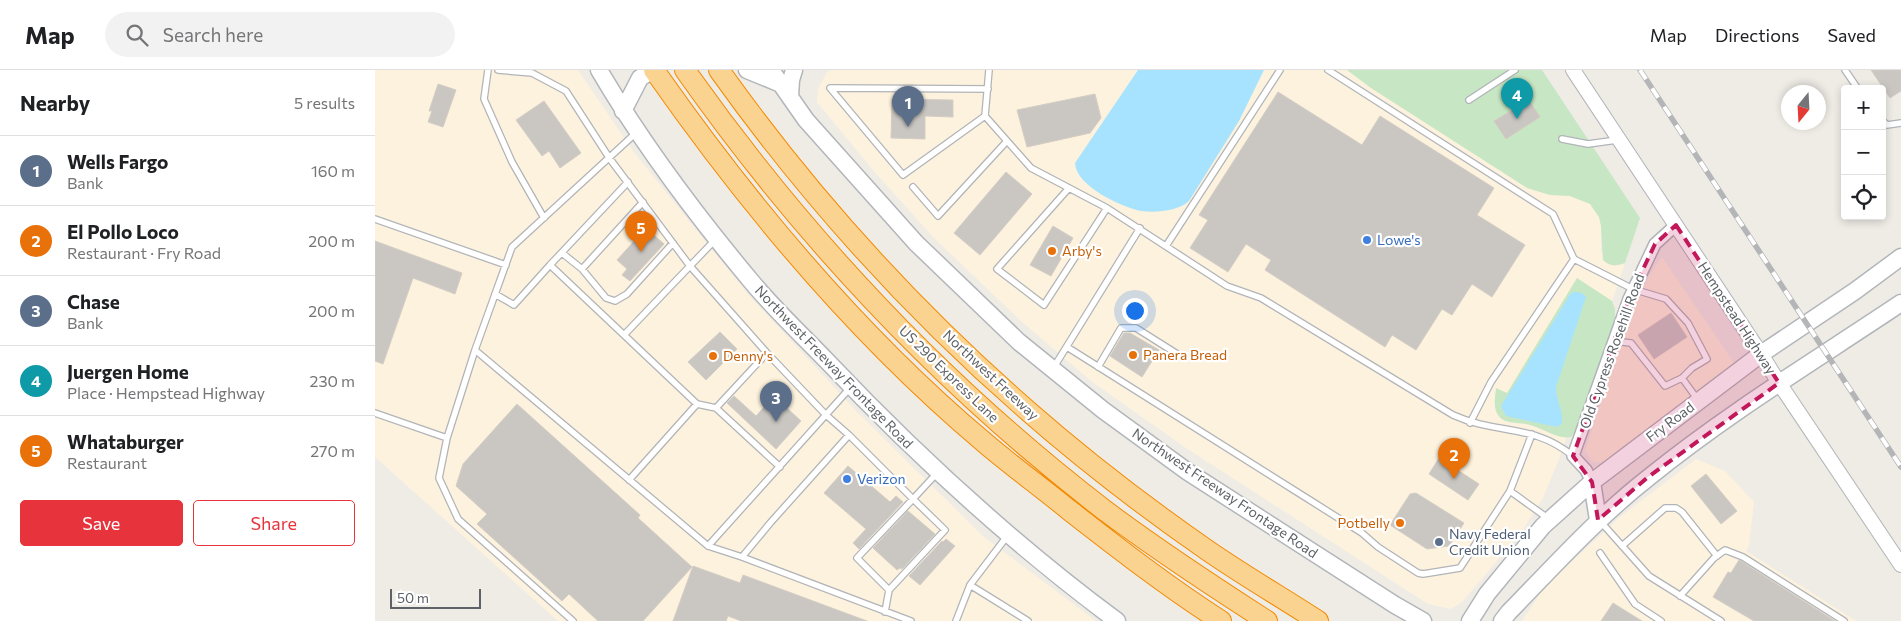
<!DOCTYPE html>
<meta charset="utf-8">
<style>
:root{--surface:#fff;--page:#f2f2f2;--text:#202124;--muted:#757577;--line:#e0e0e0;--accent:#e7343c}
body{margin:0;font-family:Commissioner,sans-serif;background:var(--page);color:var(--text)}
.controls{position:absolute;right:15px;top:15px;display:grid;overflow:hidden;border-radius:5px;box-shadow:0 2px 8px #0003}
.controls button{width:45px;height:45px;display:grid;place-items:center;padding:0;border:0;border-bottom:1px solid var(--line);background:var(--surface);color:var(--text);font:25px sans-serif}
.compass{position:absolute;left:1406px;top:15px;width:45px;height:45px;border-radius:50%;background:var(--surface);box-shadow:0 2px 8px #0003;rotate:198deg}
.scale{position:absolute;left:15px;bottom:12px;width:91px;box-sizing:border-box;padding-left:5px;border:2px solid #5d6266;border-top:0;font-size:14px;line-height:18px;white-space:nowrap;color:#5d6266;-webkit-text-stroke:4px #fff;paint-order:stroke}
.you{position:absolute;left:759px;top:240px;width:18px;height:18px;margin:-12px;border:4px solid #fff;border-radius:50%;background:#1a73e8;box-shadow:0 0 0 8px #1a73e833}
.badge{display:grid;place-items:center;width:32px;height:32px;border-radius:50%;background:var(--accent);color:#fff;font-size:16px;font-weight:700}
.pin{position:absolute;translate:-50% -41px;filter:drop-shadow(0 1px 2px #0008)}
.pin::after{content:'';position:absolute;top:26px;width:18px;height:15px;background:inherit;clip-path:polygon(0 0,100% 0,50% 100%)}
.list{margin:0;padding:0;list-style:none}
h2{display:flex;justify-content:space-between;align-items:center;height:65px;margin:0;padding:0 20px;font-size:21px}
h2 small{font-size:16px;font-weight:400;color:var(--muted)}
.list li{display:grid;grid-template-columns:32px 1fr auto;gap:15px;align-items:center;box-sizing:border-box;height:70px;padding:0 20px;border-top:1px solid var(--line)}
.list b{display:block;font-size:19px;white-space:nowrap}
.list p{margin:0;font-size:16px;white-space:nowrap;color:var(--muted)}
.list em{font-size:16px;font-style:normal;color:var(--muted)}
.actions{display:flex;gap:10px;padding:15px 20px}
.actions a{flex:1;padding:11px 0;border:1px solid var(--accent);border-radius:5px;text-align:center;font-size:18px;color:var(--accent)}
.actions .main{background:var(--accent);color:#fff}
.icon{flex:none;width:28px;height:28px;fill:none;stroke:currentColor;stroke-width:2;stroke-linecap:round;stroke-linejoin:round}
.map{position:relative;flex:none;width:1526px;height:551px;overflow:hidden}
header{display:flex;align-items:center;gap:30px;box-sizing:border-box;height:70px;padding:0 25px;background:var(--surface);border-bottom:1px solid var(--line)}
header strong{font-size:24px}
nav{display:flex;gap:28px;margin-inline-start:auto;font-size:18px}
.search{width:350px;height:45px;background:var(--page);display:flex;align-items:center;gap:12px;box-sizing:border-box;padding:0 18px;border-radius:28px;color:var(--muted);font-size:19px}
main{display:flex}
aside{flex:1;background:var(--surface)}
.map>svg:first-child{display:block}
</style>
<header>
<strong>Map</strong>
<div class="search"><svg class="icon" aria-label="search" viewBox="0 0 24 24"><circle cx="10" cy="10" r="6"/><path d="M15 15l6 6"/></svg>Search here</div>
<nav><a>Map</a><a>Directions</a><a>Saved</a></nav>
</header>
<main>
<aside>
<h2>Nearby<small>5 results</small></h2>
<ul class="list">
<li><span class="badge" style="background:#5c6f8a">1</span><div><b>Wells Fargo</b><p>Bank</p></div><em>160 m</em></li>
<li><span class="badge" style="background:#e8710a">2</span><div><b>El Pollo Loco</b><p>Restaurant · Fry Road</p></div><em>200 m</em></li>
<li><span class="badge" style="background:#5c6f8a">3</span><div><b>Chase</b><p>Bank</p></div><em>200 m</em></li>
<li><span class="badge" style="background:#0f9aa8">4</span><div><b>Juergen Home</b><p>Place · Hempstead Highway</p></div><em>230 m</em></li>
<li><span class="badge" style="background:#e8710a">5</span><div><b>Whataburger</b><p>Restaurant</p></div><em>270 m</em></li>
</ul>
<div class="actions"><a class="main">Save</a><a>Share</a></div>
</aside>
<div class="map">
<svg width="1526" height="551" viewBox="0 0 1526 551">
<rect width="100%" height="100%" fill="#efece6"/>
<path fill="#fdf2dd" d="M0,0H203L258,81L372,223L483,343L609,467L721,551H183L0,387Z
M456,0H972L996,18L1152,118L1175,125L1195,126L1215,134L1224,147L1226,156V181L1240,196L1250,193L1184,389L1168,428L1145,464L1087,532L1076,539L1053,534L811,378L716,311L647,252L559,168L497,99L442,32L443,19L452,2Z
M1287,187L1359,293L1228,393L1217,391L1210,381L1259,234L1276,203Z
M1321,389L1350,401L1379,432L1374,475L1371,481L1481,551H1147L1171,515L1245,447Z"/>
<path fill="#c7e6c3" d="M972,0H1167L1265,148L1250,193C1241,196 1235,197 1228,190L1226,156L1224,147L1215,134L1195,126L1175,125L1152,118L996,18Z
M1202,208L1237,231L1240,239V250L1205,354L1196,367C1184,370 1167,358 1155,355C1146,352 1129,355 1123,345C1118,338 1120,327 1121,318L1132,323Z"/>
<path fill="#a7e3fe" d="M763,0H889L864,51L814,131C803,141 782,143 766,141C746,137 701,116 700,93Z
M1201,222L1207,223L1211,227L1181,317C1181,330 1188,340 1187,353L1182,357L1131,346L1126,336L1196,223Z"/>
<path fill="#cac7c3" stroke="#d4cdc4" d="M1496,0H1526V21L1515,28Z
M63,14L81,20L68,57L53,52L57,41H54Z
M903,22L987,75L1005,46L1119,118L1102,145L1150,175L1117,227L1097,214L1077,245L1067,239L1041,280L1017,265L1010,277L890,200L896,190L871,174L853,202L815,178L833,150L824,145Z
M720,24L726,48L715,63L652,77L642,40Z
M517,29L578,30V47L550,46V69L516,68Z
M1154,30L1165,47L1131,69L1119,51Z
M169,31L206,83L185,98L174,81L167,86L141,50Z
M631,102L657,124L605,185L579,163Z
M678,156L698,168L676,206L655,195Z
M271,158L289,174L255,211L247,205L252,199L242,190Z
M0,171L87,203L80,224L38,208L8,294L0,291Z
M1296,243L1312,267L1279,289L1263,265Z
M345,262L362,279L331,310L313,292Z
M749,263H755L784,280L767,307L735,286Z
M359,326L381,346L399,326L426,351L401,379L352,333Z
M142,334L265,445L263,448L317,497L268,551H223L194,524L187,531L102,454L112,444L81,416L88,394Z
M1064,388L1104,414L1093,430L1054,404Z
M473,396L515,432L521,426L528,432L484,479L478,473L491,459L449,423Z
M1331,404L1362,441L1346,454L1316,416Z
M1041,423L1089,453L1074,476L1052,479L1015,455L1035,424Z
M533,441L560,464L527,499L525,498L522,500L498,478Z
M571,469L580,476L545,515L534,506L567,471L568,472Z
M1364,490L1460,551H1379L1338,527L1353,502L1356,503Z
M318,496L365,513L368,505L492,551H366L353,546L351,551H298Z
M1238,533L1267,551H1226Z"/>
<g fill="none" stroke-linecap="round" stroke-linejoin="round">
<defs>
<path id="service" d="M113,0L109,29L137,92L169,148
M123,0L157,3L191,21L235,89L315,196L249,265
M614,0L610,46L656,98L732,138L852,216L886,228L1078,345C1122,365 1158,353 1198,386
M953,0L1178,144L1199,189
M1470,0L1483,19
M1094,30L1140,0
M610,46L528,105L455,18L613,19
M1507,50L1512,55L1526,53
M262,62L137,177L100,280L333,476L367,487L536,551
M1187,69L1213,74L1242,70
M253,112L175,195L322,334
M538,117L563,146L632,71
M694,118L622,199L669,235L732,138
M0,149L131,195
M340,170L315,196L392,283L451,345L474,365L538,429L563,402
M791,176L905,0
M187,183L207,199L231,228L240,231L252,224L298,173
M207,199L268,132
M120,224L139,235L175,195
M1238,271L1256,273L1290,316L1307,308
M692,277L930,427L987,463L1003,477L1043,503L1048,504L1085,498L1135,421L1174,449
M679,297L765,158
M723,297L746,258H761L807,287
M341,338L392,283
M0,343L72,368L100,280
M1095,353L1116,312L1199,189L1258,219L1291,229L1313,253L1332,289L1317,298L1307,308L1323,330
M72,368L64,408L83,449L198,551
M254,410L322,334L341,338L405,397
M1135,421L1157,364
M538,429L570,460L514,520L482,488Z
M1225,451L1274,506L1346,551
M633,465L595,515L653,551
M333,476L475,318
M1247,476L1290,438H1301L1307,442L1342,486
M1225,483L1260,534L1286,551
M367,487L396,452L474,365
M1305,526L1339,488L1350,480L1368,487L1469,551
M510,542L514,520
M581,551L595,515"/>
<path id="minor" d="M1217,412L1211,400L1198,386L1254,229L1280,174L1301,155"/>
<path id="tertiary" d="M1198,0L1386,284L1404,313L1526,495"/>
<path id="secondary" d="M224,0C268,75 320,144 376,211C399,239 427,265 452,291C542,386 637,473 742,551
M372,0L406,14
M396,0L431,50L541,173L644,272L728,340L813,402L1020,535L1048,551
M415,27L416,10L419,0
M248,41L265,8L278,0
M1217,412L1223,450
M1095,551L1112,524L1168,456L1217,412L1386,284L1480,221L1526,187
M1127,551L1134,542C1179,496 1222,448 1273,408C1353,343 1441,290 1526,233"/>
<path id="motorway" d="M279,0C372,133 485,268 610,373C637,396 666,417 694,440C744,479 793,517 846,551
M310,0C427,166 567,315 728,439C781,479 836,515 892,551
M344,0C433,125 537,240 653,341C709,390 770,437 832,480C868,505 906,527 943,551"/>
</defs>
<use href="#service" stroke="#b1b4b8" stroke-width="8"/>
<use href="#minor" stroke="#b1b4b8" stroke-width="14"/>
<use href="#tertiary" stroke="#b1b4b8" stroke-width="16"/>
<use href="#secondary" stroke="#b2b6ba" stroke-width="19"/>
<use href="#motorway" stroke="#f28a03" stroke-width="22"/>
<use href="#service" stroke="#fff" stroke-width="5.5"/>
<use href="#minor" stroke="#fff" stroke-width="11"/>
<use href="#tertiary" stroke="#fff" stroke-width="14"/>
<use href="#secondary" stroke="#fff" stroke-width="16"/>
<use href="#motorway" stroke="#fbd391" stroke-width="20"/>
<defs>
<path id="rail" d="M1265,0L1526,397"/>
</defs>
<use href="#rail" stroke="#b4b5b6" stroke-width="5.5"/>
<use href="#rail" stroke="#fff" stroke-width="4" stroke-dasharray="11" stroke-linecap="butt"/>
</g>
<path fill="#c2185b" fill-opacity="0.2" stroke="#c2185b" stroke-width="4" stroke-dasharray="10 6" stroke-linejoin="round" d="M1301,155L1404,313L1273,407L1223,450L1217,412L1198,386L1254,229L1280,174Z"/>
<g fill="#3f7fe0" stroke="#fff" stroke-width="2">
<circle cx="992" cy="170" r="5"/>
<circle cx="472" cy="409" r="5"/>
</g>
<g fill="#e8710a" stroke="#fff" stroke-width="2">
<circle cx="677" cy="181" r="5"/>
<circle cx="758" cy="285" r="5"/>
<circle cx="338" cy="286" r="5"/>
<circle cx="1025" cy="453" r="5"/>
</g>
<circle fill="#5c6f8a" stroke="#fff" stroke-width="2" cx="1064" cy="472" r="5"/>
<g text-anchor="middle" stroke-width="4.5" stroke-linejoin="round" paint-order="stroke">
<g font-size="14" fill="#366cbe" stroke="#fff" text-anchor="start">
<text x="1002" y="175">Lowe's</text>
<text x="482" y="414">Verizon</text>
</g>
<g font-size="14" fill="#c56008" stroke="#fff" text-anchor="start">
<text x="687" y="186">Arby's</text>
<text x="768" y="290">Panera Bread</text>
<text x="348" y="291">Denny's</text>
<text x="1015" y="458" text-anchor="end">Potbelly</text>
</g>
<g font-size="14" fill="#5d6266" stroke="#fff">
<text transform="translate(1362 248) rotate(57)" y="5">Hempstead Highway</text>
<text transform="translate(1237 281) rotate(-70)" y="5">Old Cypress Rosehill Road</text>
<text transform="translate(459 297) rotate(46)" y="5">Northwest Freeway Frontage Road</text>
<text transform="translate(574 304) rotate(44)" y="5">US 290 Express Lane</text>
<text transform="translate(616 305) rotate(43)" y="5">Northwest Freeway</text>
<text transform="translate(1295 352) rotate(-37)" y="5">Fry Road</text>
<text transform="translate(850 423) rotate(34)" y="5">Northwest Freeway Frontage Road</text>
</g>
<g font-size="14" fill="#4e5e75" stroke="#fff" text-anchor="start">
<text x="1074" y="469">Navy Federal<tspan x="1074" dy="16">Credit Union</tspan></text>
</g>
</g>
</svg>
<div class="controls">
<button>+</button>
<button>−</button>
<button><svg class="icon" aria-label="locate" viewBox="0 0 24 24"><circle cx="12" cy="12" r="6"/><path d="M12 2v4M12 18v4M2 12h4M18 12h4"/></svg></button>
</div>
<svg class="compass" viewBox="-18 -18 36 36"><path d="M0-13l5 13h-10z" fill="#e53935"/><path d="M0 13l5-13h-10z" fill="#757577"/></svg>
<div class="scale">50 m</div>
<div class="you"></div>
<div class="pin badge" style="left:533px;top:57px;background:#5c6f8a">1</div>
<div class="pin badge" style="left:1079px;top:409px;background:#e8710a">2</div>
<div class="pin badge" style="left:401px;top:352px;background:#5c6f8a">3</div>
<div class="pin badge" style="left:1142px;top:49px;background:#0f9aa8">4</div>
<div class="pin badge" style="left:266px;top:182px;background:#e8710a">5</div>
</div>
</main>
